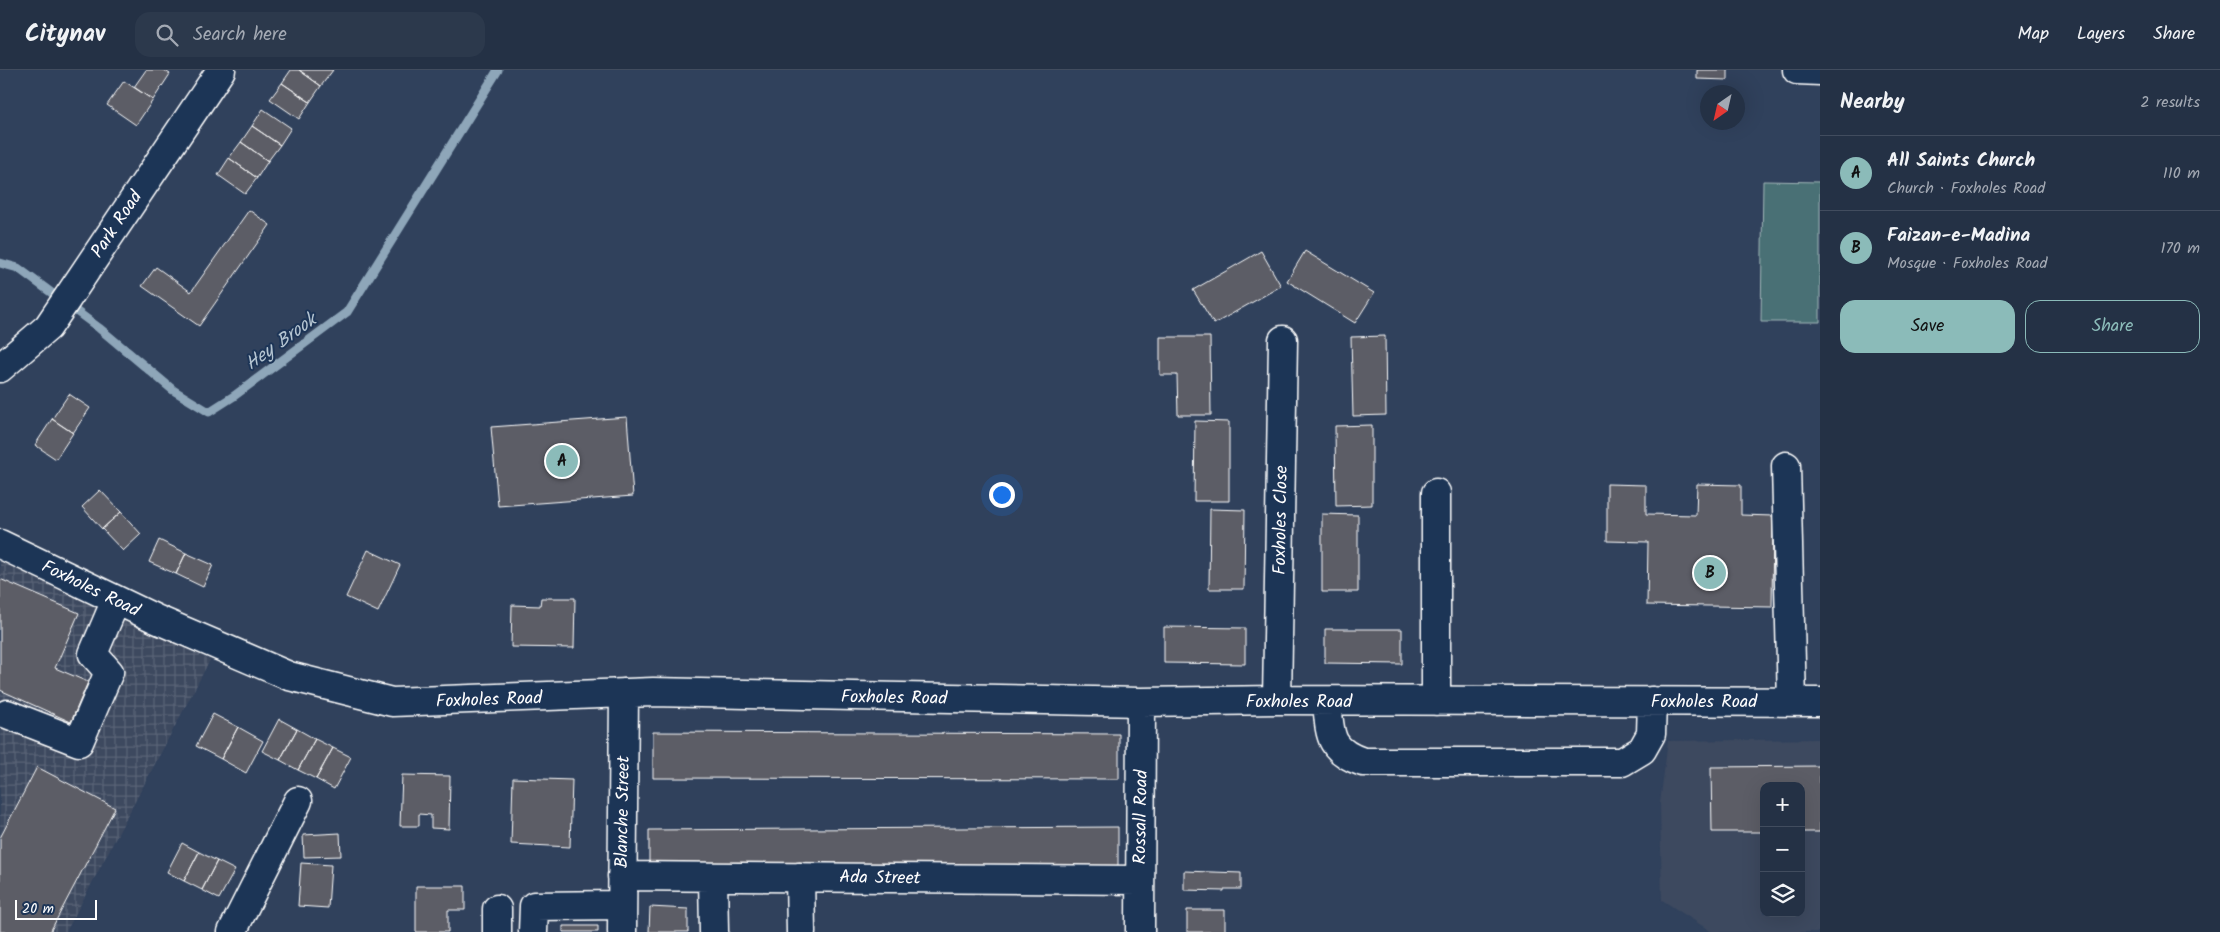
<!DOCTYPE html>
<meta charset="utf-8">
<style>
:root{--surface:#243145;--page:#2c394c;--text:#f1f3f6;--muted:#a3a9b3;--line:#414c5e;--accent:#8bbbb9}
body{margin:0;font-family:Kalam,sans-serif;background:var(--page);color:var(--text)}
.controls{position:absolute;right:15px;bottom:15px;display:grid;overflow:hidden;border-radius:10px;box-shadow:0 5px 20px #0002}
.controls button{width:45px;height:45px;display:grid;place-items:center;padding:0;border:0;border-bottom:1px solid var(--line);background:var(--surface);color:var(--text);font:25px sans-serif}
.compass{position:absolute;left:1700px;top:15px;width:45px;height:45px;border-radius:50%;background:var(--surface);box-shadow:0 5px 20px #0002;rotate:214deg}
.scale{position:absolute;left:15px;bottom:12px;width:82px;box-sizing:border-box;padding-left:5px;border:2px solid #fff;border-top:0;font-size:14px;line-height:18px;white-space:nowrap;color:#fff;-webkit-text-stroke:4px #1d3557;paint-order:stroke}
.you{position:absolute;left:1001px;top:424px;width:18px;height:18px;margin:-12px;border:4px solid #fff;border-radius:50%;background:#1a73e8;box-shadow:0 0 0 8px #1a73e833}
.badge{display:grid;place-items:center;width:32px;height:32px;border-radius:50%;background:var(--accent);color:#111;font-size:16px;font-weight:700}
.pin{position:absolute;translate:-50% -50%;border:2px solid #fff;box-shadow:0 1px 5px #0006}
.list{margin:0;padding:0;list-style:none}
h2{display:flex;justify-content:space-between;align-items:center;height:65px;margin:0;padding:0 20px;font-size:21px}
h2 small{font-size:16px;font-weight:400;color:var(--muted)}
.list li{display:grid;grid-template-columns:32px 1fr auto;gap:15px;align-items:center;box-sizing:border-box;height:75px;padding:0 20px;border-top:1px solid var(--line)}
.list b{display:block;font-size:19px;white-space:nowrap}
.list p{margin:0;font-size:16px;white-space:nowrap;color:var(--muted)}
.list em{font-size:16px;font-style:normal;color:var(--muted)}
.actions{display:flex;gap:10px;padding:15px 20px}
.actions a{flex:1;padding:11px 0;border:1px solid var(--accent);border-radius:15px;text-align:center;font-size:18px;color:var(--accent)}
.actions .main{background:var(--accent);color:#111}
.icon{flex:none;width:28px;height:28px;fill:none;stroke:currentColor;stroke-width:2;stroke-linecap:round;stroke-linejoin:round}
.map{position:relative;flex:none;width:1820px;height:862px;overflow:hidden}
header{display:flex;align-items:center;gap:30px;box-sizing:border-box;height:70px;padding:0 25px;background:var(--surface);border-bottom:1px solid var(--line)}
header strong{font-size:24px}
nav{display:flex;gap:28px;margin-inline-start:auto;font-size:18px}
.search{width:350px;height:45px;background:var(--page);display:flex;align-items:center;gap:12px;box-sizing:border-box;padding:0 18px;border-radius:15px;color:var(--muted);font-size:19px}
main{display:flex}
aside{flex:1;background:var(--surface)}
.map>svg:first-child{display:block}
</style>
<header>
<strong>Citynav</strong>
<div class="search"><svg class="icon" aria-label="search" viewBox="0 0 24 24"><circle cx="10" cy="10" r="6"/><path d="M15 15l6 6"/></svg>Search here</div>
<nav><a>Map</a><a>Layers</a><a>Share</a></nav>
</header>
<main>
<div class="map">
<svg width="1820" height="862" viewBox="0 0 1820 862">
<defs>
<pattern id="industrial-grid" width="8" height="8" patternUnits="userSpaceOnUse" patternTransform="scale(1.25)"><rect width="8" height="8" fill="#3d495f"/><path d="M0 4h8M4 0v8" fill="none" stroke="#5a6477"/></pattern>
</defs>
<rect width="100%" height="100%" fill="#30415c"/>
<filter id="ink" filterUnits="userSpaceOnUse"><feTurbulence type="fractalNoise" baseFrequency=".02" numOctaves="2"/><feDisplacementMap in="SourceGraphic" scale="10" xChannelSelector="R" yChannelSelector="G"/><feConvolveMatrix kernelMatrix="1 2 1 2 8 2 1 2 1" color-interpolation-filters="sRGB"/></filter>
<g filter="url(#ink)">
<path fill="#3d495f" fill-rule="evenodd" d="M1820,669V862H1712L1662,830L1660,733L1668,671ZM1764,716H1801V843H1764Z"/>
<path fill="url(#industrial-grid)" d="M0,490L210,590L66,862H0Z"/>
<path fill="#487074" stroke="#a4b8ba" d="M1763,111L1820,112V252H1761Z"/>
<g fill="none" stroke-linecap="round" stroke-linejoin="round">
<path stroke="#8ea6b9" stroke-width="9" d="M0,193L18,198L99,258L173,320L209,342L234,326L347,242L498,0"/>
</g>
<path fill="#5c5d66" stroke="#fff" d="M146,0H164L170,4L153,30L134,17Z
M291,0H299L321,16L310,32L282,13Z
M299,0H333L321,16Z
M1697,0H1728V10L1697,9Z
M124,11L153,30L136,55L107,35Z
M282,13L310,32L299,49L270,29Z
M263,39L291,58L280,75L252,56Z
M252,56L280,75L268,91L241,72Z
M241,72L268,91L257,108L229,88Z
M229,88L257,108L245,124L218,105Z
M249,140L270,155L199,256L142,216L156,197L191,222Z
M1261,181L1281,216L1214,254L1193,220Z
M1305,181L1374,223L1355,253L1287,211Z
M1385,266L1386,345L1353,346L1351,267Z
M1160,267H1210L1211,345H1178L1177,305H1160Z
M69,324L90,338L73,363L52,349Z
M627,347L633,426L498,436L491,357Z
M52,349L73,363L56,389L35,375Z
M1195,351L1229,352V431H1194Z
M1372,355V435L1336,436L1335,356Z
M1607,414L1646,415V444L1696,445L1697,414L1741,415V445L1773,446L1772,537L1647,535L1648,472L1607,471Z
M100,420L121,442L102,459L82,437Z
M1210,439L1245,440L1244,519H1209Z
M121,442L141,464L123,481L102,459Z
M1322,444L1358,445V522H1322Z
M159,470L186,483L176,504L149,492Z
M368,480L400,495L378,542L346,527Z
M186,483L213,495L203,517L176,504Z
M0,509L79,543L55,598L88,612L71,652L0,620Z
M541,528H575L574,578L511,577L512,535L540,536Z
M1164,557L1245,558V594L1164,593Z
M1325,559H1402V594L1325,593Z
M213,644L238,657L221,689L196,676Z
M279,649L297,659L280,690L262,681Z
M238,657L263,671L246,703L221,689Z
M297,659L315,669L298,700L280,690Z
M653,662L1119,664V709L653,708Z
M315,669L333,678L316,709L298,700Z
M333,678L351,687L334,719L316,709Z
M1820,696V762H1801V716H1764V762H1712L1711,697Z
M37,697L115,738L50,862H0V768Z
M402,705L450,706L449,759L431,758V745L419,744V756H400Z
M513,708L572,710L570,777L511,774Z
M1118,757V797L649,799V760Z
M340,763L341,786L304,787L303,765Z
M182,773L199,782L184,811L167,802Z
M199,782L217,791L202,820L184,811Z
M217,791L235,800L219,829L202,820Z
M301,793L331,795L328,838L298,836Z
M1184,801L1241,803V819H1224V821L1184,820Z
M416,816H465V840H448V862H416Z
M650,837L688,839V862H649Z
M1187,840H1225V862H1187Z
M563,856H598V862H563Z"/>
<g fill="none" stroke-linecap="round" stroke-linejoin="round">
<defs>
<path id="minor" d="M1797,0L1820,1
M0,298L48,257L221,0
M1786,396L1792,632
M0,474L156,549L289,606L392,632L653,622L1141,632L1277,630L1820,632
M1277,630L1283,270
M1327,631C1330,664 1328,680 1363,692H1622L1642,680L1651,664L1652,631
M1436,631V423
M7,644L79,672L109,602L93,584L116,530
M622,806L1139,810
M713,807L714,862
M800,807L801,862
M232,862L298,731
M497,862V839
M533,862L534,836L622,835
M622,862L624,623
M1140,862L1141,632"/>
</defs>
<use href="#minor" stroke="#fff" stroke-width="31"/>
<use href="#minor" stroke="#1d3557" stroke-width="28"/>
</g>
</g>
<g text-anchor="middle" stroke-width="4" stroke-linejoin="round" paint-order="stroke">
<g font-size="18" fill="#fff" stroke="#1d3557">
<text transform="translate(116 154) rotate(-56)" y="6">Park Road</text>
<text transform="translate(1280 450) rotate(-89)" y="6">Foxholes Close</text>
<text transform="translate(91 518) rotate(26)" y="6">Foxholes Road</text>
<text transform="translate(894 627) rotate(1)" y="6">Foxholes Road</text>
<text transform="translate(489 629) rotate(-2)" y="6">Foxholes Road</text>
<text x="1299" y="637">Foxholes Road</text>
<text x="1704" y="637">Foxholes Road</text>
<text transform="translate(622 742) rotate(-89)" y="6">Blanche Street</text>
<text transform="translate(1140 747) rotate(-89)" y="6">Rossall Road</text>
<text transform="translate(880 807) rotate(1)" y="6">Ada Street</text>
</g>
<g font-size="19" font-style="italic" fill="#b4c4d1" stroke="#1d3557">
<text transform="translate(280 271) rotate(-36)" y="7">Hey Brook</text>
</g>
</g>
</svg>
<div class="controls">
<button>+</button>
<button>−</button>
<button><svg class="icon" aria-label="layers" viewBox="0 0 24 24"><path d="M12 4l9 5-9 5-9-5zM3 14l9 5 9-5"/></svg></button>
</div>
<svg class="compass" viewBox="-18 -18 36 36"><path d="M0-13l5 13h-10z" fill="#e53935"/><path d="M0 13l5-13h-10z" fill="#a3a9b3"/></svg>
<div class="scale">20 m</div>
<div class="you"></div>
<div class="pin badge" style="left:562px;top:391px">A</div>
<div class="pin badge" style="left:1710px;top:503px">B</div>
</div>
<aside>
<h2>Nearby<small>2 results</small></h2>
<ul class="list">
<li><span class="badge">A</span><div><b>All Saints Church</b><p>Church · Foxholes Road</p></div><em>110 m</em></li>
<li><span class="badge">B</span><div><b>Faizan-e-Madina</b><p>Mosque · Foxholes Road</p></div><em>170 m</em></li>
</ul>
<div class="actions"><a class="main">Save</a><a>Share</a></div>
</aside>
</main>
